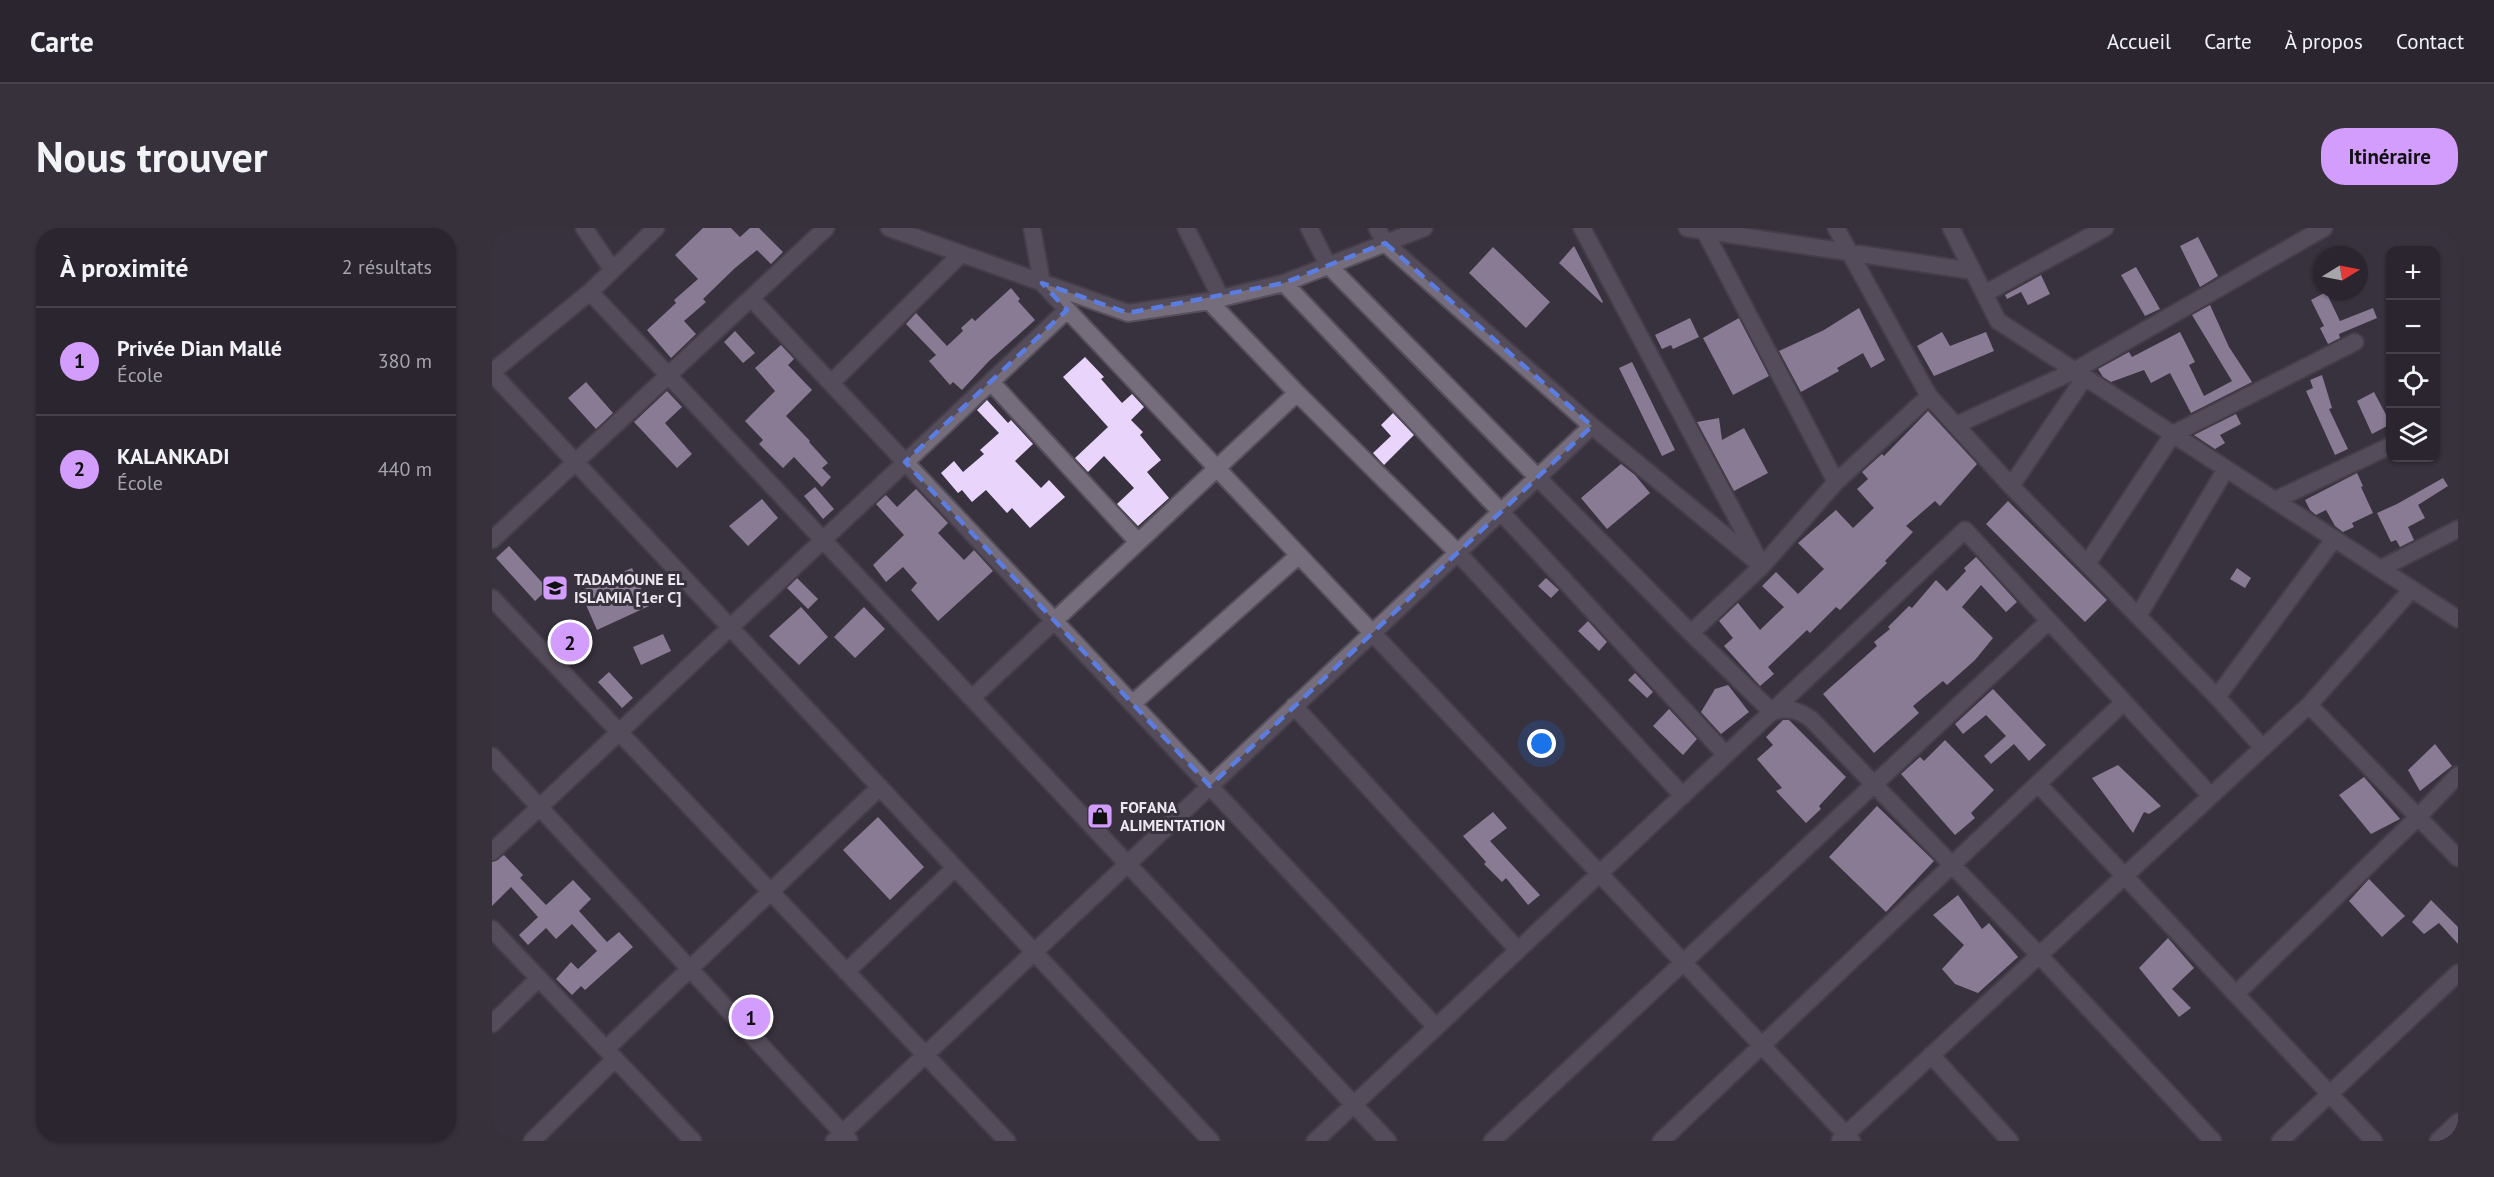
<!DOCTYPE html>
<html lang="fr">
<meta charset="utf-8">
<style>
:root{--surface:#2a252e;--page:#36313a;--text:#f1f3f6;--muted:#a5a5aa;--line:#46424a;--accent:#d29dfd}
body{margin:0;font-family:"PT Sans",sans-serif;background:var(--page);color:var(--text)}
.controls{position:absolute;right:18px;top:18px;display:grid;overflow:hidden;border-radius:12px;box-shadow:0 2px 4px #0004}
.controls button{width:54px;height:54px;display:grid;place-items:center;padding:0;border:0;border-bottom:2px solid var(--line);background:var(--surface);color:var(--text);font:30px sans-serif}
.compass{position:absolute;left:1822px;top:18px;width:54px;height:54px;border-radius:50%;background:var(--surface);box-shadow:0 2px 4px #0004;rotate:80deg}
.you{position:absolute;left:1050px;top:516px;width:21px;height:21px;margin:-15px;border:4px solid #fff;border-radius:50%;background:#1a73e8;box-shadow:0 0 0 9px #1a73e833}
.badge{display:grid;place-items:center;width:39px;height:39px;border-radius:50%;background:var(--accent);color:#111;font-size:20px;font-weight:700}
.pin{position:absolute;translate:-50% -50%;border:3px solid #fff;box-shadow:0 2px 6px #0006}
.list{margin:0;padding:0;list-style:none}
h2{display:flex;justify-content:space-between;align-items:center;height:78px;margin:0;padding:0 24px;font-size:26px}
h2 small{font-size:20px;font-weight:400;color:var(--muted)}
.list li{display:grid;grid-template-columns:39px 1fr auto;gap:18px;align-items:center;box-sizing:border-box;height:108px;padding:0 24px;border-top:2px solid var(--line)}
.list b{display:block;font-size:22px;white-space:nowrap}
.list p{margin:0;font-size:20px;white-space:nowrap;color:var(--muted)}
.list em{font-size:20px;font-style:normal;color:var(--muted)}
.icon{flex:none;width:33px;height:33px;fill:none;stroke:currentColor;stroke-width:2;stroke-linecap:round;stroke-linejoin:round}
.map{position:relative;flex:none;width:1966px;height:913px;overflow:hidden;border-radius:24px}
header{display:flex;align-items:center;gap:36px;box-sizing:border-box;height:84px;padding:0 30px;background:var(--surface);border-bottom:2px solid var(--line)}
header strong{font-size:28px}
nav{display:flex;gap:33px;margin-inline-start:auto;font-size:21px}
.intro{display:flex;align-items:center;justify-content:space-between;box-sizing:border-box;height:144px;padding:0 36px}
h1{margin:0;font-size:42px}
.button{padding:15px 27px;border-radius:24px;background:var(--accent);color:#111;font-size:21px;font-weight:700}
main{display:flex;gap:36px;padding:0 36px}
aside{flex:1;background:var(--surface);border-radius:24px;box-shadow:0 2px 4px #0004}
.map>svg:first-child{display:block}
</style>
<header>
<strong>Carte</strong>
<nav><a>Accueil</a><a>Carte</a><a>À propos</a><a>Contact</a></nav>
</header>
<div class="intro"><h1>Nous trouver</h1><a class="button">Itinéraire</a></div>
<main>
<aside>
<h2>À proximité<small>2 résultats</small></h2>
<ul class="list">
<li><span class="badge">1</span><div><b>Privée Dian Mallé</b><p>École</p></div><em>380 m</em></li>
<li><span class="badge">2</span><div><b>KALANKADI</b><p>École</p></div><em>440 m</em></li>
</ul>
</aside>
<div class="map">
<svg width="1966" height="913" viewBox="0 0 1966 913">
<rect width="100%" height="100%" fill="#38313e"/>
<path fill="#e9d5fb" d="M211,0H239L248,9L258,0H267L291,24L279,36L265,22L243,40L211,71L214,74L192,93L204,106L179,130L155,102L184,75L182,72L206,51L183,27Z
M1706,9L1726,48L1708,59L1688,18Z
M1082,18L1111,74L1110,75L1067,35Z
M1001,19L1058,74L1034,100L977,45Z
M1644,39L1668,81L1653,88L1629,47Z
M1549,47L1558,66L1536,77L1529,64L1515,71L1513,67Z
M519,60L528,71L526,73L543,92L497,133L470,162L461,154L458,157L437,133L444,127L414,96L424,85L455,118L471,103L469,100L480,90L483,93Z
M1834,64L1848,93L1881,80L1885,90L1847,106L1848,110L1836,116L1828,100L1832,98L1819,72Z
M1718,77L1737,119L1760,154L1699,185L1678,145L1659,155L1652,142L1619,154L1611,149L1606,141L1637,124L1640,129L1688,104L1703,134L1697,137L1712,168L1740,153L1700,87Z
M1367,80L1393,132L1379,140L1371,125L1345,140L1347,143L1309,164L1287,123L1332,102Z
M1198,90L1207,109L1181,121L1179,117L1170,121L1163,107Z
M1247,90L1277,148L1241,167L1211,110Z
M243,103L263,125L251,135L232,114Z
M1450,104L1458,118L1494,104L1502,123L1442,148L1425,118Z
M289,117L302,131L296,137L320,162L294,188L318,213L317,214L336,235L330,240L339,249L330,259L302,229L291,240L267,216L271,212L253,193L283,163L263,140Z
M593,129L612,149L609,151L630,175L640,166L652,179L639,192L651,204L648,207L669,232L655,244L677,270L646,298L625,276L642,260L612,228L596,244L583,230L616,199L571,149Z
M1140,134L1183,222L1170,228L1127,140Z
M1830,147L1840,180L1837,181L1856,221L1843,227L1814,163L1821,160L1818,152Z
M94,154L121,185L104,201L76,170Z
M175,163L190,179L173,195L200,226L185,240L142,194Z
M1882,164L1899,196L1880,206L1865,173Z
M495,172L516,195L519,192L541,216L523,233L549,260L557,252L573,269L538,300L520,280L515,285L494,262L480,274L470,262L466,265L449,245L462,233L471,244L492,226L488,222L507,205L485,182Z
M1436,183L1485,236L1448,278L1443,273L1414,298L1421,304L1393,333L1395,335L1348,382L1344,379L1318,405L1315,402L1276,439L1282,446L1268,458L1232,418L1241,410L1227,393L1246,375L1268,402L1292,379L1270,358L1284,344L1306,366L1332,341L1306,315L1344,282L1361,300L1382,280L1365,261L1376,251L1370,244L1390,226L1392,228Z
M901,185L922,207L892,237L881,225L899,208L889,197Z
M1744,186L1749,196L1728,207L1733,215L1723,221L1702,207Z
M1227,190L1230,212L1252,200L1276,245L1242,263L1205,194Z
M1129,236L1143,247L1158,265L1115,301L1089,270Z
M1865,245L1871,258L1869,259L1881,285L1860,295L1862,299L1851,304L1843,298L1834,282L1824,287L1818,282L1813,272Z
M1951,250L1956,258L1926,277L1933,290L1916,299L1922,312L1908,319L1904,312L1899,314L1885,285L1905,276Z
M323,259L342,281L331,291L312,268Z
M424,261L456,295L446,305L472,332L482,322L501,343L446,393L419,362L425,355L411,339L394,354L381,337L412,307L384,276L394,267L405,279Z
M270,271L286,290L256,318L237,298Z
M1516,273L1615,372L1593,394L1494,296Z
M17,318L56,361L43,373L4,330Z
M1484,329L1525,374L1514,384L1489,357L1470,379L1501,410L1483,432L1455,457L1451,453L1421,478L1427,485L1382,525L1331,466L1385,418L1382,414L1398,401L1396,399L1417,378L1420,380L1444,352L1455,363L1474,343L1472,340Z
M140,340L157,378L105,402L88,363Z
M1745,340L1759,350L1753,360L1738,351Z
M305,350L326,371L316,381L295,360Z
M1054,350L1067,362L1059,370L1046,358Z
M309,379L336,409L307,437L277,408Z
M372,379L393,401L363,430L342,409Z
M1096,393L1115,414L1107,423L1086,403Z
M171,406L179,423L149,437L141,419Z
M117,444L141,470L130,480L106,454Z
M1143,445L1161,464L1155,470L1136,452Z
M1236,457L1257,484L1229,506L1209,484L1223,461Z
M1501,461L1554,517L1537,533L1522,516L1499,536L1492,528L1514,508L1494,487L1471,506L1463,496Z
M1177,481L1205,511L1191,527L1161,498Z
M1291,492H1297L1354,549L1327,578L1329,581L1314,595L1284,563L1290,560L1265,531L1281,517L1274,509Z
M1453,512L1502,562L1479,585L1483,590L1463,607L1409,546L1428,529L1432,533Z
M1943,516L1960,538L1928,563L1916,542Z
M1626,537L1669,578L1657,586L1652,584L1641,605L1600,550Z
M1872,549L1908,591L1879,606L1847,567Z
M1385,578L1442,633L1394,684L1337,629Z
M1001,584L1015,600L998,613L1048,667L1036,677L1014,650L1010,654L992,636L994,634L971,608Z
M386,589L432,639L398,672L351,622Z
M12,627L31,647L28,650L54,677L81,652L99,671L87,683L115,714L127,704L141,719L93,762L89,758L80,767L64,751L79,734L86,741L105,723L80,696L64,711L54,700L36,717L27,707L46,689L19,659L0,678V634Z
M1877,651L1913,688L1890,709L1857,673Z
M1466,667L1490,701L1497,695L1526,729L1486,765L1463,756L1450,741L1472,717L1441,687Z
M1939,672L1966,699V716L1947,695L1932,706L1920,694Z
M1676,710L1702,740L1680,761L1699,780L1687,789L1647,740Z"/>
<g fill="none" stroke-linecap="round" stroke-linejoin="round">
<defs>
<path id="street" d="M92,0L120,41
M397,0L636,85L717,73L792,55L932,0
M540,0L550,55L1360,913
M694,0L729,70
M817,0L836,37L1199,405L1280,484C1296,479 1306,482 1319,491L1547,727L1721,913
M885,0L893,15L1100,198L1270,338
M1090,0L1266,330
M1195,0L1481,43
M1211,0L1344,254
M1344,0L1437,168L1519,258L1725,469L1771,520
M1459,0L1506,93L1966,391
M792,55L1009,284L1234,527
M98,64L896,913
M1492,66L1613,0
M259,70L944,799
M717,73L805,165L965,324L1191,568
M0,144L98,64L164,0
M0,145L719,913
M499,154L646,314
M339,155L469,26
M1464,197L1582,143L1832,0
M1519,258L1593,149
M1783,272L1898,218
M0,312L334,0
M1595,336L1681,206L1863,114
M1888,341L1966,301
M0,370L515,913
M1646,388L1734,241
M1199,405L1270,338L1344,254L1437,168
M1725,469L1842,311
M480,470L805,165
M640,476L807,327
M1817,477L1966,630
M802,478L1026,722
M0,528L357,912
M1546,556L1882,913
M0,624L575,82
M0,701L201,913
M354,744L463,640
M1744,766L1926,589L1966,547
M0,796L47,750
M114,821L388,559
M1439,827L1518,913
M1348,912L1817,477L1920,361
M40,913L123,831
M342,913L1100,198
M823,913L1473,302L1719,568
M1000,913L1557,393
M1169,913L1632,474
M1788,913L1966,745
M1946,913L1966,894"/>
</defs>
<use href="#street" stroke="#544f5a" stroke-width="20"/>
<use href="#street" stroke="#756d7c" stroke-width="16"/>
</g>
<path d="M0 0H1966V913H0ZM893,15L1100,198L718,558L413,234L575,82L550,55L636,85L792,55Z" fill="#38313e" fill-opacity=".55" fill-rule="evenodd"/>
<path fill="none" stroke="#5b7ce0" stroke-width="4.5" stroke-dasharray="12 8" stroke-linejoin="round" d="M893,15L1100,198L718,558L413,234L575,82L550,55L636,85L792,55Z"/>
<defs>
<symbol id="school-square" viewBox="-11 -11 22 22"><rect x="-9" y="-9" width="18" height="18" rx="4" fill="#d29dfd" stroke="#38313e"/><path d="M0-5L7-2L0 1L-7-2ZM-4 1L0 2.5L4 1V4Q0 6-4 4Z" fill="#111"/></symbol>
<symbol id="shop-square" viewBox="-11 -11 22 22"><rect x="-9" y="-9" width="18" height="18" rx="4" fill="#d29dfd" stroke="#38313e"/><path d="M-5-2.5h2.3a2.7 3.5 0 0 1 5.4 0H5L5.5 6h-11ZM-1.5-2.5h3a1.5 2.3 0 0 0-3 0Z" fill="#111"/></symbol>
</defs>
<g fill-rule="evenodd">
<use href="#school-square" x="48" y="345" width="30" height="30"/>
<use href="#shop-square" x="593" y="573" width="30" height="30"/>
</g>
<g text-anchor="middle" stroke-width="6" stroke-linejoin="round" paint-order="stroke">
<g font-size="16" font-weight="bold" fill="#ece8f1" stroke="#38313e" text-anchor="start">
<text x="82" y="357">TADAMOUNE EL<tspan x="82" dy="18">ISLAMIA [1er C]</tspan></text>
<text x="628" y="585">FOFANA<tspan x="628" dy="18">ALIMENTATION</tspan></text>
</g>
</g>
</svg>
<div class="controls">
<button>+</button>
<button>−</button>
<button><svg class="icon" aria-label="locate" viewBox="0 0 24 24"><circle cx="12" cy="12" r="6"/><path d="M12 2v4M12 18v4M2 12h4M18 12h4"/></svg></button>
<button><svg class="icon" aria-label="layers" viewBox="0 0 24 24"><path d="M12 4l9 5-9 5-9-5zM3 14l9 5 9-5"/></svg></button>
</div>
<svg class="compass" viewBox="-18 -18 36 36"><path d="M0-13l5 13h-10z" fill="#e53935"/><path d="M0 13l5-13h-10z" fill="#a5a5aa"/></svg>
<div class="you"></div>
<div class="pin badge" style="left:259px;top:789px">1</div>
<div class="pin badge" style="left:78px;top:414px">2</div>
</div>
</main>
